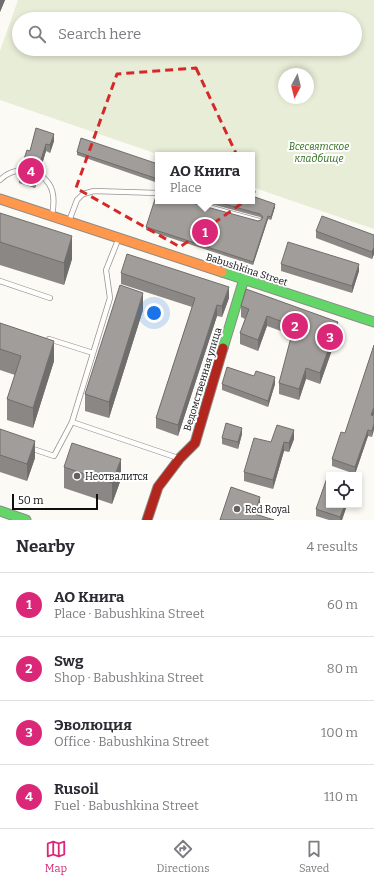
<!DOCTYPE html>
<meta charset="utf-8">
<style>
:root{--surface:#fff;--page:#f2f2f3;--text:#2b2b33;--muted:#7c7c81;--line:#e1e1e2;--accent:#db2777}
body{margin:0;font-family:Bitter,serif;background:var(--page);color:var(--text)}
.controls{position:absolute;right:12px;bottom:12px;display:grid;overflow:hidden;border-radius:0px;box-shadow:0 2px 6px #0003}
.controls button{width:36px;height:36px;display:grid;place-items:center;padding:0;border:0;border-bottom:1px solid var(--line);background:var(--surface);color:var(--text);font:20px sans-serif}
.compass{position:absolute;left:278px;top:68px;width:36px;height:36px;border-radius:50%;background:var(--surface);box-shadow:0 2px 6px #0003;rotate:187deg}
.scale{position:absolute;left:12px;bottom:10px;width:86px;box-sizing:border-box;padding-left:4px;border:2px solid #0f0f0f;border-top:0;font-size:11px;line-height:14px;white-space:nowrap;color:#0f0f0f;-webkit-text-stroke:3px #fff;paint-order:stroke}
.you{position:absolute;left:154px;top:313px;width:14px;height:14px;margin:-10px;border:3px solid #fff;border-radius:50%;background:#1a73e8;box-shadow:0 0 0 6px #1a73e833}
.badge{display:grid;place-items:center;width:26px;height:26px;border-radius:50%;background:var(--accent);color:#fff;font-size:13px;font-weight:700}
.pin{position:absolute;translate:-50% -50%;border:2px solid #fff;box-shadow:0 1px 4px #0006}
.popup{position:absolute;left:155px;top:152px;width:100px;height:52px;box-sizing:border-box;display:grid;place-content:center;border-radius:0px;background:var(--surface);filter:drop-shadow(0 1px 3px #0005);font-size:13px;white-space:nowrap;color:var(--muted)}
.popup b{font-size:15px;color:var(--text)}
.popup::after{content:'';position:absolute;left:50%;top:100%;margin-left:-8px;border:8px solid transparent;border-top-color:var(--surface)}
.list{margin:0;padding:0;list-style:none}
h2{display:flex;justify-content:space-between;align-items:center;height:52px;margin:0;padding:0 16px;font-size:17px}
h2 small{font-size:13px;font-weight:400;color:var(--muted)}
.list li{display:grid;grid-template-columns:26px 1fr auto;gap:12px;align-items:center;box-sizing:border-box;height:64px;padding:0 16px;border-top:1px solid var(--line)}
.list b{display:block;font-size:15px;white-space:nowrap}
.list p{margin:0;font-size:13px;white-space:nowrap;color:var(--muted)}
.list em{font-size:13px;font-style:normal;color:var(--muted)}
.icon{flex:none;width:22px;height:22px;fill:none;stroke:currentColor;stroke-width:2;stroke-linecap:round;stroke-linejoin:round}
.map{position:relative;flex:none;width:374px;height:520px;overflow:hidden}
.search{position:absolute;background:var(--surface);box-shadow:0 2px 6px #0003;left:12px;right:12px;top:12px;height:44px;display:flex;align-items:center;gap:10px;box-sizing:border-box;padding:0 14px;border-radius:22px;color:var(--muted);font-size:15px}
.sheet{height:308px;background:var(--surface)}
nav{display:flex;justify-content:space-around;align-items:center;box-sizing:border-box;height:56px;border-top:1px solid var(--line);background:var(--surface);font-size:11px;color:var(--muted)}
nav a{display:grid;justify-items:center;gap:2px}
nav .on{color:var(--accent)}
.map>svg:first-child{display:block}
</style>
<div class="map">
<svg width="374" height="520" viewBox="0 0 374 520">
<rect width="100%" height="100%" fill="#fcfaf4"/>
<path fill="#e8edd7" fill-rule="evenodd" d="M18,0H374V229L252,187V155H160L0,100V51ZM19,19H355V49H19ZM284,74H308V98H284Z"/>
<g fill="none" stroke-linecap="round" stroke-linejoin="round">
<defs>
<path id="lane" d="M0,180C14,166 38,167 49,184C55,193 54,205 52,215
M186,201L259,221
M69,221L77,200L83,194L94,191L158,193
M118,240L106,270L110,298L72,422L178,458
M0,281L50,298
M49,339L93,353
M30,448L54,456L72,422"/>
<path id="fast" d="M222,272L374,322
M223,348L244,279
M0,511L26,520"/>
<path id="slow" d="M0,199L222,272"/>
<path id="jam" d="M147,520L158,487L180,458L195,443L223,348"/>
</defs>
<use href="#lane" stroke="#969592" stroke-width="6"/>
<use href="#fast" stroke="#8c8b89" stroke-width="11"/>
<use href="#slow" stroke="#8c8b89" stroke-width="11"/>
<use href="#jam" stroke="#8c8b89" stroke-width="11"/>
<use href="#lane" stroke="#fffefd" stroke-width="4.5"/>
<use href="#fast" stroke="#63d668" stroke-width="9"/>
<use href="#slow" stroke="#ff974d" stroke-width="9"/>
<use href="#jam" stroke="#b3261e" stroke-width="9"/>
</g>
<path fill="#8a8784" d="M0,0H5L0,12Z
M36,128L54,141L50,153L46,151L40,171L33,168L24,167V159L30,151Z
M77,152L158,164V183L77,155Z
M38,178L35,188L19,183V180Z
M158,201L258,221L261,220L262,219L260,217L200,201H252L275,207L271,220L268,219L253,265L146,230V227Z
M0,213L72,259L64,285L0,265Z
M316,231L374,235V254L372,259L316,238Z
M281,264L359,271L352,293L281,271Z
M121,273L229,298L222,317L217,316L178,436L156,428V418L192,307L121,284Z
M241,306L338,333L320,384L306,379L299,400L279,394V383L292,335L267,326L258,351L240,344V333L245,319L241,317Z
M143,310L109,418L85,411V394Z
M0,323L54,361L33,428L7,420V399L15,375L0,370Z
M374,345V414L373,416L372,437L368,436L355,474L332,466V459L345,433Z
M254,376L275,384L268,407L222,390V384Z
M0,429L35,458L27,481L0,472Z
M242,434L238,449L222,444V438Z
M294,439L289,452L284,451L273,489L244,481V472L271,442Z
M64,467L121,479L112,504L64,488Z
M329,505H347L342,520H329L316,516V509Z"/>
<path fill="#706e6c" d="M0,0H5L0,12Z
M54,134V141L50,153V145Z
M46,144V151L40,171V163Z
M38,175V178L35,188V185Z
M275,204V207L271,220V217Z
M268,216V219L253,265V262Z
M72,236V259L64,285V263Z
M374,247V254L372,259V252Z
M359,264V271L352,293V286Z
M229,287V298L222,317V306Z
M143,293V310L109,418V402Z
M217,305V316L178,436V425Z
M267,316V326L258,351V340Z
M338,322V333L320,384V373Z
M54,341V361L33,428V408Z
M306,368V379L299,400V389Z
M275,377V384L268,407V401Z
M374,407V414L371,422V415Z
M374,423V430L372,437V431Z
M242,428V434L238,449V442Z
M294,430V439L289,452V443Z
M368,430V436L355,474V467Z
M35,441V458L27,481V464Z
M284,442V451L273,489V480Z
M121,459V479L112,504V483Z
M260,497V513L258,520L255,514Z
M345,505H347L342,520H340V517Z"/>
<path fill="#a09d9a" stroke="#706e6c" d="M36,128L54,134L50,145L46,144L40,163L33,160L24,159L27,150L30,151Z
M81,138L158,164V179L77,152Z
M22,171L31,172L38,175L35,185L19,180Z
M157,193H158V201H185L258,221L261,220L263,217L260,214L213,201H252V196L275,204L271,217L268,216L253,262L146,227Z
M0,213L72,236L64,263L0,242Z
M322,216L374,235V247L372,252L316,231Z
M288,242L359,264L352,286L281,264Z
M127,254L229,287L222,306L217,305L178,425L156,418L195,298L121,273Z
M120,285L143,293L109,402L85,394Z
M246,289L338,322L320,373L306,368L299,389L279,383L294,326L267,316L258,340L240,333L249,309L241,306Z
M0,323L54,341L33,408L7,399L21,356L0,349Z
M374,345V407L371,415L374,416V423L372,431L368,430L355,467L332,459L341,432L345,433Z
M227,367L254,376L256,371L275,377L268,401L222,384Z
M226,423L242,428L238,442L222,438Z
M277,425L294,430L289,443L284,442L273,480L244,472L254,438L271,442Z
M0,429L35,441L27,464L0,455Z
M72,443L121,459L112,483L64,467Z
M327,478L329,479V505H345L340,517L316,509Z
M231,487L260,497L255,514L274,520H220Z"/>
<path fill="none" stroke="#d62828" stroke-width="3" stroke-dasharray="8 5" stroke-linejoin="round" d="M196,68L255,194L180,247L76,188L117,74Z"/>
<g fill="#62615f" stroke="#fff" stroke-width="1.5">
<circle cx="77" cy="476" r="4"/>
<circle cx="237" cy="509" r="4"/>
</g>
<g text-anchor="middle" stroke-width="4" stroke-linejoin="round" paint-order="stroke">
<g font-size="10" font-style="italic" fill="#2c6b1b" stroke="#fff">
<text x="319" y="150">Всесвятское<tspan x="319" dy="12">кладбище</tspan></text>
</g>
<g font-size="10" fill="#0f0f0f" stroke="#fff">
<text transform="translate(247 269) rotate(18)" y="4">Babushkina Street</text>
<text transform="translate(202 379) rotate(-73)" y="4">Ведомственная улица</text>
</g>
<g font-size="10" fill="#0f0f0f" stroke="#fff" text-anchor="start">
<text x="85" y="480">Неотвалится</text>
<text x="245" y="513">Red Royal</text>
</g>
</g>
</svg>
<div class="controls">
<button><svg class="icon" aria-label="locate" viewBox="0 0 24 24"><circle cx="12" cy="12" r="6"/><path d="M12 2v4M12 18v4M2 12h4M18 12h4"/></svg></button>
</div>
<svg class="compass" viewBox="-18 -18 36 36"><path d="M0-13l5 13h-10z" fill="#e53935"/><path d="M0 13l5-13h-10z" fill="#7c7c81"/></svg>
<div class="scale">50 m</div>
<div class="you"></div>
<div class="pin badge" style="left:205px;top:232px">1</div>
<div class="popup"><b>АО Книга</b>Place</div>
<div class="pin badge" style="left:295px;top:326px">2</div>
<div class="pin badge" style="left:330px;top:337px">3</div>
<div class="pin badge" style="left:31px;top:171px">4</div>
<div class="search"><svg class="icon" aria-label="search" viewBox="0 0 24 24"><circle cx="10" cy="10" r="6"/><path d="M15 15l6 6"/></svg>Search here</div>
</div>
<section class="sheet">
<h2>Nearby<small>4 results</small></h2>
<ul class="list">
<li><span class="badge">1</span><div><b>АО Книга</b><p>Place · Babushkina Street</p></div><em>60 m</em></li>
<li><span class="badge">2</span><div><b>Swg</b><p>Shop · Babushkina Street</p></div><em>80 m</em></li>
<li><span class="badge">3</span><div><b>Эволюция</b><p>Office · Babushkina Street</p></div><em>100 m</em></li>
<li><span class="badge">4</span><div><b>Rusoil</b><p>Fuel · Babushkina Street</p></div><em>110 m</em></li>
</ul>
</section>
<nav>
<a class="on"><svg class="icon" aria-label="map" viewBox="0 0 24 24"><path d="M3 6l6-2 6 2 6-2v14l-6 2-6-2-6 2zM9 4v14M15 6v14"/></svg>Map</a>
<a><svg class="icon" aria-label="directions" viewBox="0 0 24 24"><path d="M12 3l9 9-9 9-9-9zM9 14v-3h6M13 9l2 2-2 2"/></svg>Directions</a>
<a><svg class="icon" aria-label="saved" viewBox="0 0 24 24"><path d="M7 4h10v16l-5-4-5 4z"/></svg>Saved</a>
</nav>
